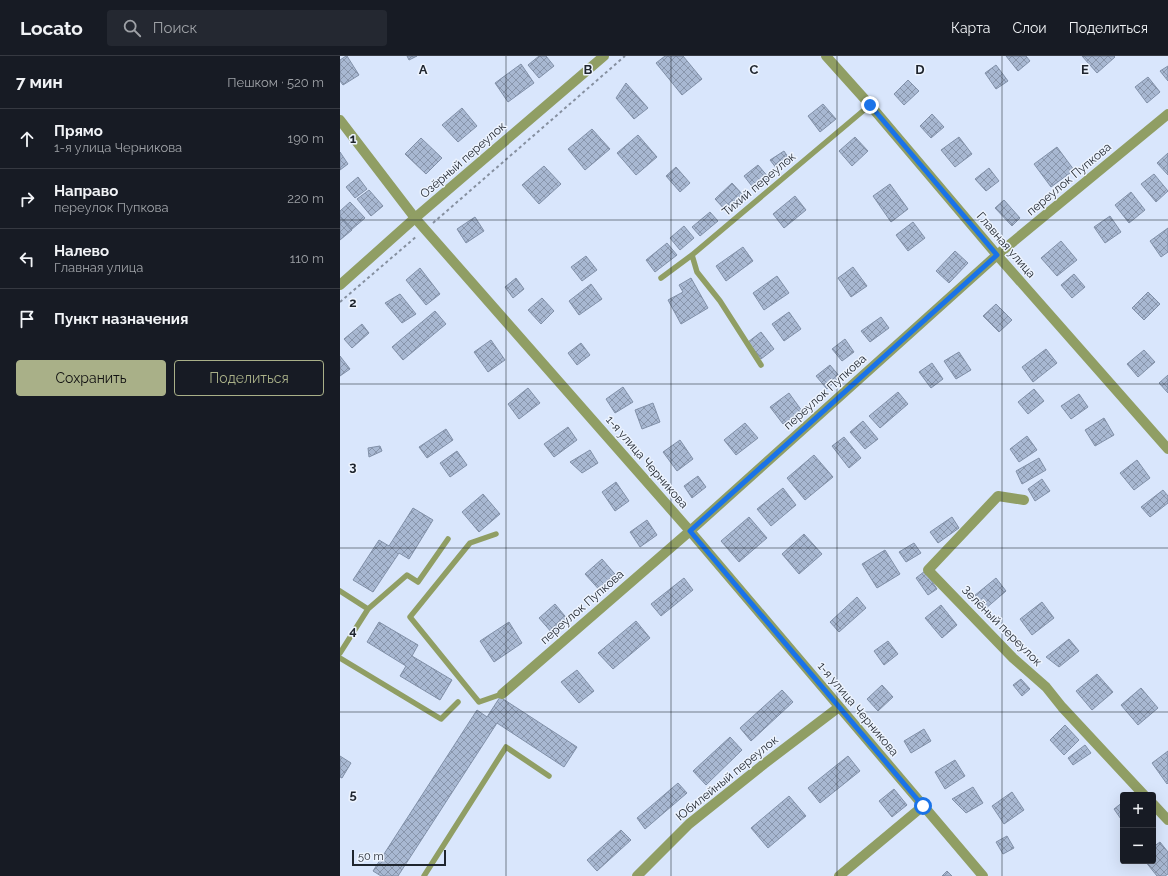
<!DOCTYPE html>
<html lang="ru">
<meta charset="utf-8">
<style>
:root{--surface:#171b24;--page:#242831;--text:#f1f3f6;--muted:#9ea1a6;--line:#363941;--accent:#a9b088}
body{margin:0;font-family:Raleway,sans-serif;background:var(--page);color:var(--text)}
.controls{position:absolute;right:12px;bottom:12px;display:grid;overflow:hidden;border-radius:4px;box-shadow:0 4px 16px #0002}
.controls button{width:36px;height:36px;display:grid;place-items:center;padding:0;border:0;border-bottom:1px solid var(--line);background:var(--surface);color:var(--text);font:20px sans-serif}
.scale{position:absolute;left:12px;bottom:10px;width:94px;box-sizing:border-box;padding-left:4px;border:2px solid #1f252e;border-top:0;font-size:11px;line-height:14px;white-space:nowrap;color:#1f252e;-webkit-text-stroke:3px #ecf3fe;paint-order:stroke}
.stop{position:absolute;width:12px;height:12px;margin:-9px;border:3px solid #1a73e8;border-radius:50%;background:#fff}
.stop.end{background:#1a73e8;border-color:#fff;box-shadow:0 1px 4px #0008}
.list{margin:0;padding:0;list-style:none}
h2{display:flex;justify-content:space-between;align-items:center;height:52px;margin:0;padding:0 16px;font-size:17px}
h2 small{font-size:13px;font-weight:400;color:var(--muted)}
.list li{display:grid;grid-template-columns:26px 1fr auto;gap:12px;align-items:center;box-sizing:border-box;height:60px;padding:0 16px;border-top:1px solid var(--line)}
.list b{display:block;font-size:15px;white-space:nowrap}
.list p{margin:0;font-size:13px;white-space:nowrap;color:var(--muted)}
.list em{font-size:13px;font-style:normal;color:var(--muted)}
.actions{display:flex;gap:8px;padding:12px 16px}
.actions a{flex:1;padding:9px 0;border:1px solid var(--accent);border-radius:4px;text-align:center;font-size:14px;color:var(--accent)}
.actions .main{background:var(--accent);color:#111}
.icon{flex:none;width:22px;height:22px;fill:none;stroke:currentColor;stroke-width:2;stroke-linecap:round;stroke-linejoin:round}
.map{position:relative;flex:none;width:828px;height:820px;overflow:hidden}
header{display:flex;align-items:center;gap:24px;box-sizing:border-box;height:56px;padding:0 20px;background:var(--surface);border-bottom:1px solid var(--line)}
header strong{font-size:19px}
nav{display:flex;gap:22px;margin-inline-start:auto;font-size:14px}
.search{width:280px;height:36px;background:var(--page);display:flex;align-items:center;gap:10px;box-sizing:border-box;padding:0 14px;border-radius:4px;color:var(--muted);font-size:15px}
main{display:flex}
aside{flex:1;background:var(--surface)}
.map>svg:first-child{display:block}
</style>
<header>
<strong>Locato</strong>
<div class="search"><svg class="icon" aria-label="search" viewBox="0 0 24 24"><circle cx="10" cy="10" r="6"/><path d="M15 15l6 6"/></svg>Поиск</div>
<nav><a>Карта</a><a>Слои</a><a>Поделиться</a></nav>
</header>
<main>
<aside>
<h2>7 мин<small>Пешком · 520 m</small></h2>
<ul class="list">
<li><svg class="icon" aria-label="ahead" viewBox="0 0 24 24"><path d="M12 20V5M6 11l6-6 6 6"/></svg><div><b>Прямо</b><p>1-я улица Черникова</p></div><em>190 m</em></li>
<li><svg class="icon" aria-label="right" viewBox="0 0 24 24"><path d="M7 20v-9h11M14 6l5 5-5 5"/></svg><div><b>Направо</b><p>переулок Пупкова</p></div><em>220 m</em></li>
<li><svg class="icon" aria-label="left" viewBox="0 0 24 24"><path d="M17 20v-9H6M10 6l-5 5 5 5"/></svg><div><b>Налево</b><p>Главная улица</p></div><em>110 m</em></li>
<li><svg class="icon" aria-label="arrive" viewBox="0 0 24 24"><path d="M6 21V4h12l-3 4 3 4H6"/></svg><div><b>Пункт назначения</b></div></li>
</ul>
<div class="actions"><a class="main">Сохранить</a><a>Поделиться</a></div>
</aside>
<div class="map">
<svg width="828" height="820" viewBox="0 0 828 820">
<defs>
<pattern id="building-cross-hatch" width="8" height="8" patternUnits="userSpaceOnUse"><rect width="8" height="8" fill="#a8b8d2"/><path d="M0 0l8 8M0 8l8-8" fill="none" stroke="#8895ab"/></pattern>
</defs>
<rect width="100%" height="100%" fill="#d9e6fc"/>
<path fill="url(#building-cross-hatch)" stroke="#8190a8" d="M6,0H7L19,19L3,29L0,25V4Z
M67,0H77L69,4Z
M199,0H206L214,10L199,22L188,9Z
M325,0H343L362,23L342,39L316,7Z
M666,0H686L690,5L678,15Z
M742,0H774L775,1L757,17Z
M181,8L194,27L168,46L155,27Z
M656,9L668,25L656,33L645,17Z
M828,10V25L820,15Z
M808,21L820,36L807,47L795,31Z
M568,24L579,35L564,49L554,38Z
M286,27L308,52L294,63L276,42Z
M483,48L496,63L480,76L468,60Z
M122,52L137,70L118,86L102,69Z
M592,58L604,71L591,82L580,70Z
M252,73L270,93L245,114L228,93Z
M298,79L317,101L296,119L277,97Z
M515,81L528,95L512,110L499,95Z
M619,81L632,98L615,111L601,94Z
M81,82L102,102L86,118L65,98Z
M717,91L734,114L711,131L694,108Z
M444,95L450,104L437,113L430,104Z
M0,96L8,108L0,114Z
M828,97V119L817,107Z
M418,109L429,122L415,134L404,120Z
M204,110L221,128L199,148L182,129Z
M336,111L350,127L340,136L326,120Z
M649,112L659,125L646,135L635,123Z
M814,118L828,135L816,146L801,128Z
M18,121L27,133L15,142L6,131Z
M392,127L404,140L387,156L375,143Z
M550,128L568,153L551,166L533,140Z
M29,134L43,150L31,160L17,143Z
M791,136L805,154L789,167L775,149Z
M455,140L466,154L444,172L433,158Z
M664,144L680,162L672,170L655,152Z
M10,146L25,162L11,174L0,161V155Z
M370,156L378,165L360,180L352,171Z
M0,160L12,174L0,184Z
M770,160L781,176L765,187L754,171Z
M135,161L144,175L126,187L117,173Z
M573,166L585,182L568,195L556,179Z
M344,170L354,182L340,194L330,182Z
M828,172V196L821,201L810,185Z
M721,185L737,204L717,220L701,202Z
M327,187L337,199L315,216L306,204Z
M403,191L413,205L386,225L376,210Z
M615,195L628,207L609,227L596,215Z
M246,200L257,214L242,225L231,211Z
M513,211L527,230L511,241L498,222Z
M80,212L100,238L86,249L66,224Z
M734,218L745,231L732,242L721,229Z
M437,220L449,237L424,254L413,237Z
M176,222L184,233L173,242L165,231Z
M351,222L368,252L341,268L328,244L343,236L339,229Z
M251,228L262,243L239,259L229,245Z
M808,236L820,248L804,264L792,252Z
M60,238L76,258L62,267L45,247Z
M202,242L214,255L201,268L188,254Z
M656,248L672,264L659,276L643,260Z
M95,255L106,268L63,304L52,291Z
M449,256L461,273L444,285L432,268Z
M541,261L549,272L530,286L521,275Z
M22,268L29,277L12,292L4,283Z
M421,276L434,293L421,303L408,286Z
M505,283L514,296L502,305L492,293Z
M151,284L165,304L148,316L134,296Z
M241,287L250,299L237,309L228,297Z
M706,293L717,307L693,326L682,311Z
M804,294L815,306L798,321L787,308Z
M619,296L631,314L616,323L604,305Z
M0,300L10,313L0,320Z
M592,307L603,323L591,332L579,316Z
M490,309L500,321L487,333L476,320Z
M828,319V337L819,327Z
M283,331L293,346L275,357L266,343Z
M188,332L200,347L179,363L168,348Z
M694,333L704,345L688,358L678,346Z
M558,336L568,348L540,372L529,360Z
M449,337L462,355L443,368L430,351Z
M739,338L748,351L731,363L721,350Z
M313,347L320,366L302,373L295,354Z
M764,362L774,379L755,390L745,374Z
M523,365L538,383L525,393L510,376Z
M405,367L418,382L396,399L384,384Z
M228,371L237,384L214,401L204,388Z
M106,373L113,384L87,402L79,391Z
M687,380L697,394L679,406L670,393Z
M504,381L521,402L509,412L492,390Z
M340,384L353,403L337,415L323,396Z
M40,390L42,395L29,401L28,392Z
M250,394L258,407L242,417L230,406Z
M117,395L127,409L110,421L100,407Z
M474,399L493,421L465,444L447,422Z
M699,402L706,414L682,428L676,415Z
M797,404L810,422L794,434L780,417Z
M358,420L366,431L352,442L344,430Z
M702,423L710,435L695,445L688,433Z
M276,426L289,445L275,455L262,436Z
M443,432L456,449L431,470L417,453Z
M823,434L828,440V447L810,461L801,451Z
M143,438L160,458L139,476L122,456Z
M73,452L93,464L69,503L59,497L33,536L13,524L39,484L49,490Z
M409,461L427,482L399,506L381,485Z
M612,461L619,472L598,487L590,476Z
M307,464L317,479L300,491L290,476Z
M464,478L482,498L459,518L442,498Z
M574,487L581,497L566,506L559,496Z
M545,494L560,518L537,532L522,508Z
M262,503L280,524L263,538L245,518Z
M585,515L597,533L588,539L576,522Z
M344,522L353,534L321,560L311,548Z
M656,522L666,535L645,553L634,540Z
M517,541L526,552L499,576L490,566Z
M702,546L714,562L692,579L680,563Z
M215,548L229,565L213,578L199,562Z
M601,549L617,569L602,582L585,562Z
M296,565L310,582L273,613L258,597Z
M39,566L78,589L72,600L112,624L100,644L60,620L66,610L27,586Z
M169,566L182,587L154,606L140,585Z
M729,583L739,595L719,611L706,601Z
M548,585L558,598L544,609L534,595Z
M237,614L254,635L239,647L221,626Z
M757,618L773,636L752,654L736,635Z
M681,623L690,633L682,640L673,629Z
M542,629L553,641L538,655L527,643Z
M801,632L818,652L798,669L781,649Z
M442,634L453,646L411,685L400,672Z
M160,641L237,691L224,711L157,667L58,820H41L33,815L137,654L147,661Z
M725,669L739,684L724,699L710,684Z
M584,673L591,685L571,697L564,685Z
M390,681L402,694L366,729L353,715Z
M745,689L751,697L733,709L728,702Z
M828,695V727L827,728L812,707Z
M0,700L11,707L2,722L0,721Z
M508,700L520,715L480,747L468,732Z
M615,704L625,720L605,733L595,716Z
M338,727L347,737L305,773L297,762Z
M633,731L643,747L626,757L612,743Z
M554,733L567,749L552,761L539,745Z
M672,736L684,754L664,768L652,750Z
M449,740L466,760L428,792L411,772Z
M783,746V766L774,753Z
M281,774L291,784L257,815L247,804Z
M667,780L674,792L663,798L656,786Z
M820,786L828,796V818L825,820H817L805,805H813V791Z
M607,815L612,820H602Z"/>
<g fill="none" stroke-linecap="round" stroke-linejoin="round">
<path stroke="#8690a0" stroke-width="2" stroke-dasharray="3 3" stroke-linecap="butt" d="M93,167L285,0
M0,246L77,180"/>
<path stroke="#909e64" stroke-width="5.5" d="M352,199L357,216L380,245L421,309
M321,222L352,199L530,49
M156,478L130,487L70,561L139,646L162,638
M0,535L28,553L0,597
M28,553L67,519L78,526L108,483
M0,602L101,663L118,646
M84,820L166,691L209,720"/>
<path stroke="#909e64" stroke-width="10" d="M486,0L530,49L657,199L828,393
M0,64L75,162L350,475L643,820
M684,444L658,440L588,514L673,602L706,631L722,651L804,739
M162,638L350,475L657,199L828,58
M813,748L828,764
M297,820L349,768L424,708L499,651
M499,820L583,750"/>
<path stroke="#909e64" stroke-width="10" d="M0,229L75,162L264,0"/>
</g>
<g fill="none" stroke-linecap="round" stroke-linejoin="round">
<path stroke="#1a73e8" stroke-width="5" d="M530,49L657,199L350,475L583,750"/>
</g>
<path fill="none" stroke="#1f252e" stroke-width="1" stroke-opacity="0.55" d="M166,0V820M331,0V820M497,0V820M662,0V820M0,164H828M0,328H828M0,492H828M0,656H828"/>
<g text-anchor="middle" stroke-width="3" stroke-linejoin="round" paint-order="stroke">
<g font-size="12" fill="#1f252e" stroke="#ecf3fe">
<text transform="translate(123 104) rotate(-41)" y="4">Озёрный переулок</text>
<text transform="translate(729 123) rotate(-40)" y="4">переулок Пупкова</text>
<text transform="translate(419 128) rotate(-40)" y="4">Тихий переулок</text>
<text transform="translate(666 189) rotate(49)" y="4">Главная улица</text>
<text transform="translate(485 336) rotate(-42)" y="4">переулок Пупкова</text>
<text transform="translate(307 406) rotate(49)" y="4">1-я улица Черникова</text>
<text transform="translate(242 551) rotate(-41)" y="4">переулок Пупкова</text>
<text transform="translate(662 570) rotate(45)" y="4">Зелёный переулок</text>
<text transform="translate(518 653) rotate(50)" y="4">1-я улица Черникова</text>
<text transform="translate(387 722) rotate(-39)" y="4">Юбилейный переулок</text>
</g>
</g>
<g font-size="13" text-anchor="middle" font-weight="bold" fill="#1f252e" stroke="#ecf3fe" stroke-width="3" stroke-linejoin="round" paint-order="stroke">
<text x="83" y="18">A</text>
<text x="248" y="18">B</text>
<text x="414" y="18">C</text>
<text x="580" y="18">D</text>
<text x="745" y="18">E</text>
<text x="13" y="87">1</text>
<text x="13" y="251">2</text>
<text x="13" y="415">3</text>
<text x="13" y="579">4</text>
<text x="13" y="743">5</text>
</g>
</svg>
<div class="controls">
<button>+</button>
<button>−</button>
</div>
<div class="scale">50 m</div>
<div class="stop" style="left:583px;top:750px"></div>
<div class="stop end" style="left:530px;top:49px"></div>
</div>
</main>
